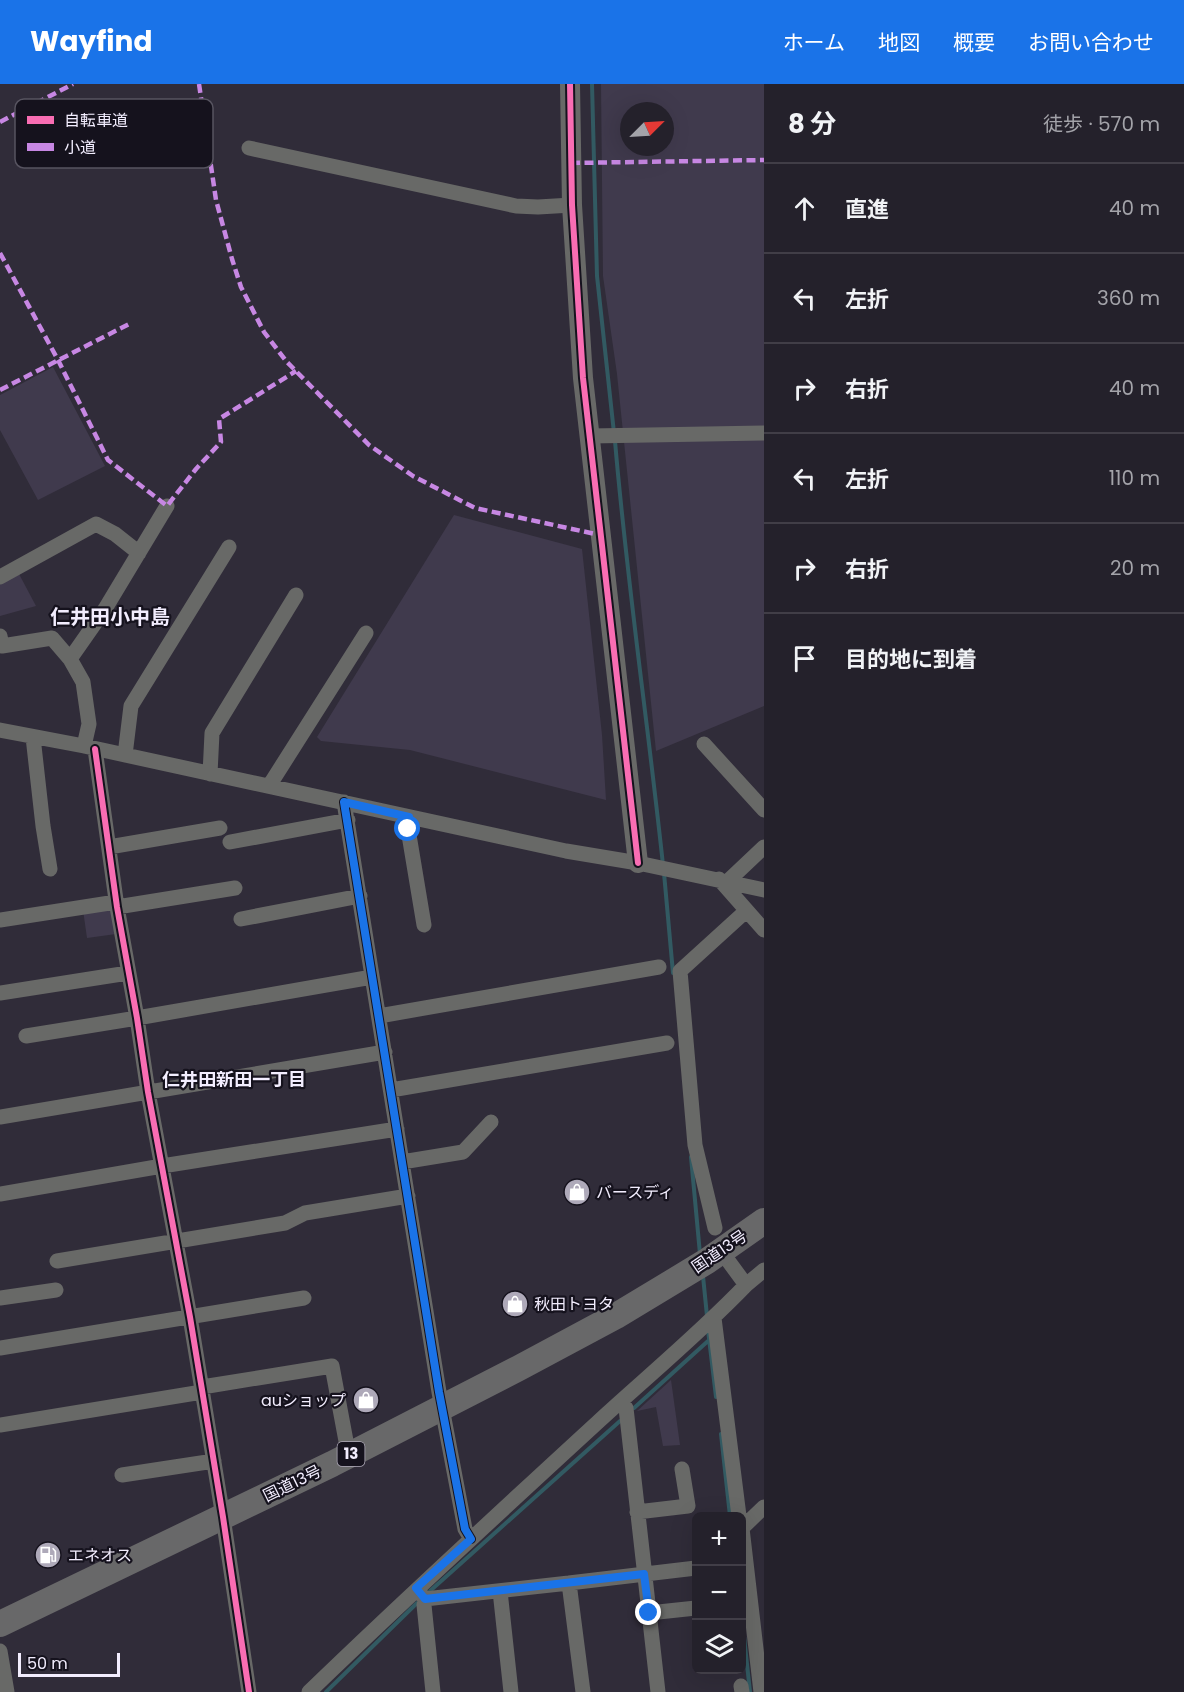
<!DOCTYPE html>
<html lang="ja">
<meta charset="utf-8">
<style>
:root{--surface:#24212b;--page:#2c2933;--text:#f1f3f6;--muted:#a3a3a9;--line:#413e47;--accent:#1a73e8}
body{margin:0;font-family:Poppins,"Noto Sans JP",sans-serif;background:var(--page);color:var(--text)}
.controls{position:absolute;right:18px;bottom:18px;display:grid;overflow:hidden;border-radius:9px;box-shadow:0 6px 24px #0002}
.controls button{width:54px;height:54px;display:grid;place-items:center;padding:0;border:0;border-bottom:2px solid var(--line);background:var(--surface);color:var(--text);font:30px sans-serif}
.compass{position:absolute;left:620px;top:18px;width:54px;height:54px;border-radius:50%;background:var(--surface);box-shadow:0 6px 24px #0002;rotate:66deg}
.scale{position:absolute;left:18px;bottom:15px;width:102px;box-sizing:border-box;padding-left:6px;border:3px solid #f2edfe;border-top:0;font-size:16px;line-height:21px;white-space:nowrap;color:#f2edfe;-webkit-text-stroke:4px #15121d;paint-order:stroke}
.stop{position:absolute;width:18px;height:18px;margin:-14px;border:4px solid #1a73e8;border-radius:50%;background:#fff}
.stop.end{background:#1a73e8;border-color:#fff;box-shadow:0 2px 6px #0008}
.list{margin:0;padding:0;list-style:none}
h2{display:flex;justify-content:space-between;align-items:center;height:78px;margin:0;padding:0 24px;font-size:26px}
h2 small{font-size:20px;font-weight:400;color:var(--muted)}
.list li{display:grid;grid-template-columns:39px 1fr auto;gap:18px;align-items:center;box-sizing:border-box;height:90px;padding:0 24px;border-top:2px solid var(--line)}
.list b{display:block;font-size:22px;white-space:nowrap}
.list em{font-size:20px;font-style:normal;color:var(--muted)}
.icon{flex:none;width:33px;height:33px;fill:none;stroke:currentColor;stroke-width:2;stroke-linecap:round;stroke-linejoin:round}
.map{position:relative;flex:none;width:764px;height:1608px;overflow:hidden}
header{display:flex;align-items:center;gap:36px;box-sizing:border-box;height:84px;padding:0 30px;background:var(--accent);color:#fff}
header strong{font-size:28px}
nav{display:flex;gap:33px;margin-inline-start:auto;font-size:21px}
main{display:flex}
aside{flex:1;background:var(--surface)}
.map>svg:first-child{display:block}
</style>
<header>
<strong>Wayfind</strong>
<nav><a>ホーム</a><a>地図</a><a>概要</a><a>お問い合わせ</a></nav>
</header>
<main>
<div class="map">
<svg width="764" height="1608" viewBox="0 0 764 1608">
<rect width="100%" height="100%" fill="#302c39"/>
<path fill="#403a4d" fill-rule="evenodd" d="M601,0H764V622L656,667L617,290L603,192ZM629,27H665V63H629Z
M53,283L105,382L38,416L0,346V311Z
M454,431L582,465L602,651L606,716L410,666L321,657L317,653Z
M19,490L36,522L0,532V499Z
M105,823L113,830L116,850L87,854L83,826Z
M671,1296L680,1361L663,1362L656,1323L637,1327Z"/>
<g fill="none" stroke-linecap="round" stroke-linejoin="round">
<path stroke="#325a62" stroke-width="4" d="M592,0L597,192L614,349
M615,357C627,499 648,640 663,781
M664,789L673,889
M691,1073L700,1170
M703,1192L707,1232
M708,1246L716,1313
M634,1324L708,1257
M721,1350L730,1432
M430,1507L620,1337
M742,1534L750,1608
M326,1608L417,1519"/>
<path stroke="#686967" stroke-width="15" d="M249,64L516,122L538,123L572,121
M590,352L764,349
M0,493L96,440L115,450L139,469
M0,552L2,562L52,554L70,575
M0,646L84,662L566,767L638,779L764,806
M33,653L43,742L50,785
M704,660L764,726
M84,662L89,640L83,598L70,575L105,525L167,422
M95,665L117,823L137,934L148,1008L190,1233L223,1433L249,1608
M125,671L131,622L229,463
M210,690L212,649L296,511
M269,702L366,549
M344,718L439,1308L465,1445L471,1455
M409,733L408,745L424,841
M230,758L348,736
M109,763L220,744
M719,795L764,846
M728,797L764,763
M117,823L235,804
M241,835L360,812
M0,836L116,818
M0,909L128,889
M379,932L659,883
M26,952L137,934L372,893
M391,1006L667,959
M0,1033L385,968
M402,1078L463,1068L491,1038
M0,1110L162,1082L397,1045
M715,1144L695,1061L680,887L746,827
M57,1177L285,1139L305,1129L408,1112
M746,1201L764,1186
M0,1214L56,1206
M714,1234L739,1432
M0,1264L304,1214
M202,1303L332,1282L346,1357L352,1370
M621,1317L626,1324L658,1608
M0,1341L202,1308
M122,1391L214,1377
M637,1428L688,1422L682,1385
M742,1444L761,1608
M742,1444L764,1423
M569,1499L696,1484
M500,1507L511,1608
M420,1509L425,1515L424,1521L433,1608
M425,1515L569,1499L583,1608
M649,1529L696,1524
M0,1567L7,1608
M741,1602L742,1608
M309,1608C404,1516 501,1427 599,1337C648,1292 700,1249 746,1201L721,1167"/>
<path stroke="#686967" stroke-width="20" d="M570,0L572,121L583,294L638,779"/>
<path stroke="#686869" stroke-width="26" d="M0,1540L332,1380L519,1284L616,1232L707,1177L764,1137"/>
<path stroke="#c787e3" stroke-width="4.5" stroke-dasharray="9 4.5" stroke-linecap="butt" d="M199,0L216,116L232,175L241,203L264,248L286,277L369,361L413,392L475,424L600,451
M0,38L73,0
M571,79L764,76
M0,169L58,276L108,376L167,422L196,385L221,358L219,335L296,287
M0,306L131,239"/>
<defs>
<path id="cycleway" d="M570,0L572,121L583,294L638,779
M95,665L117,823L137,934L148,1008L190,1233L223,1433L249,1608
M344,718L439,1308L465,1445L471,1455"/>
</defs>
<use href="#cycleway" stroke="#15121d" stroke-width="10"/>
<use href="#cycleway" stroke="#f96db3" stroke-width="6"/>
</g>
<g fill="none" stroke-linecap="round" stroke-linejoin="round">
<path stroke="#1a73e8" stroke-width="8" d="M408,745L409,733L344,718L439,1308L465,1445L471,1455L416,1504L425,1515L644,1490L649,1529"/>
</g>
<defs>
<symbol id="shop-disc" viewBox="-11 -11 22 22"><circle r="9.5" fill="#aea9b9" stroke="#15121d"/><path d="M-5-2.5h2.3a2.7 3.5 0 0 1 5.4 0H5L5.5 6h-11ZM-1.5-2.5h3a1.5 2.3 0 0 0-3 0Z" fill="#fff"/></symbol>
<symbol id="fuel-disc" viewBox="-11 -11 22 22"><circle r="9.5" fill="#aea9b9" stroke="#15121d"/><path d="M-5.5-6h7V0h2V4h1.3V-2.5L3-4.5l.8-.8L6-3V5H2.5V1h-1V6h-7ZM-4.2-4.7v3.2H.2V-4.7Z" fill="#fff"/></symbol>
</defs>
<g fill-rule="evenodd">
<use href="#shop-disc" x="562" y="1093" width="30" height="30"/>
<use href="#shop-disc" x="500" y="1205" width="30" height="30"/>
<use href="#shop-disc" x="351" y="1301" width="30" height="30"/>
<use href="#fuel-disc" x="33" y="1456" width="30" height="30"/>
</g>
<g text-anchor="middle" stroke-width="4.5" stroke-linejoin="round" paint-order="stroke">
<rect fill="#15121d" stroke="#b0abba" stroke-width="1.5" x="337.5" y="1358" width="27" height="24" rx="4.5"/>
<g font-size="15" font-weight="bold" fill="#f2edfe">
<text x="351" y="1375">13</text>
</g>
<g font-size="16" fill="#f2edfe" stroke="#15121d" text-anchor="start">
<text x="596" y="1114">バースディ</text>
<text x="534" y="1226">秋田トヨタ</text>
<text x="346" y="1322" text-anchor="end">auショップ</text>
<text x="68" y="1477">エネオス</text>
</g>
<g font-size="16" fill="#f2edfe" stroke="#15121d">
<text transform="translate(719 1167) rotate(-34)" y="6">国道13号</text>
<text transform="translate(292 1399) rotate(-26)" y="6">国道13号</text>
</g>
<g font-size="18" font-weight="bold" fill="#f2edfe" stroke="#15121d">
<text x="234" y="1002">仁井田新田一丁目</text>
</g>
<g font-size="20" font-weight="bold" fill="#f2edfe" stroke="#15121d">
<text x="110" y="540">仁井田小中島</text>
</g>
</g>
<rect x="15" y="15" width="198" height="69" rx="9" fill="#15121d" stroke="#575460" stroke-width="1.5"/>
<rect x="27" y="32" width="27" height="8" fill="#f96db3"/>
<rect x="27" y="59" width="27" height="8" fill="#c787e3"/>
<g font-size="16" fill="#f2edfe">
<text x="64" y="42">自転車道</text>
<text x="64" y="69">小道</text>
</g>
</svg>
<div class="controls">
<button>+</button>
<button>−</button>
<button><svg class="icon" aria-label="layers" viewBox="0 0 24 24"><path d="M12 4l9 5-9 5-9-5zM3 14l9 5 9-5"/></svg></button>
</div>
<svg class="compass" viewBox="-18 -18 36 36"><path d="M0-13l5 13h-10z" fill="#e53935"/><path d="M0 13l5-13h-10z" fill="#a3a3a9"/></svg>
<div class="scale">50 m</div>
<div class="stop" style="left:408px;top:745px"></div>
<div class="stop end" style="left:649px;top:1529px"></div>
</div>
<aside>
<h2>8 分<small>徒歩 · 570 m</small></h2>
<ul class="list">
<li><svg class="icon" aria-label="ahead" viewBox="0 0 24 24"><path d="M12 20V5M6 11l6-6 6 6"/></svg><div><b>直進</b></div><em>40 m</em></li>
<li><svg class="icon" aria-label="left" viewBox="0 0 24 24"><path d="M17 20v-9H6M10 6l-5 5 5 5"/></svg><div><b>左折</b></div><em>360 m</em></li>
<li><svg class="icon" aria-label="right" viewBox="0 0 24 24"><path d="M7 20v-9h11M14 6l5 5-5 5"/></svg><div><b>右折</b></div><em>40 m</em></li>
<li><svg class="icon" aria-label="left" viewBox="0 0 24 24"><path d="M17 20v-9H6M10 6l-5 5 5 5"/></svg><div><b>左折</b></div><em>110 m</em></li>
<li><svg class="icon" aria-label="right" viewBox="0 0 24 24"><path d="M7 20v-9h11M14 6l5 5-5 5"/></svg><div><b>右折</b></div><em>20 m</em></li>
<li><svg class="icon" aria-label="arrive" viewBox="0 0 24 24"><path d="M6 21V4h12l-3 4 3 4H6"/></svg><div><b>目的地に到着</b></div></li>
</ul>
</aside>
</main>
